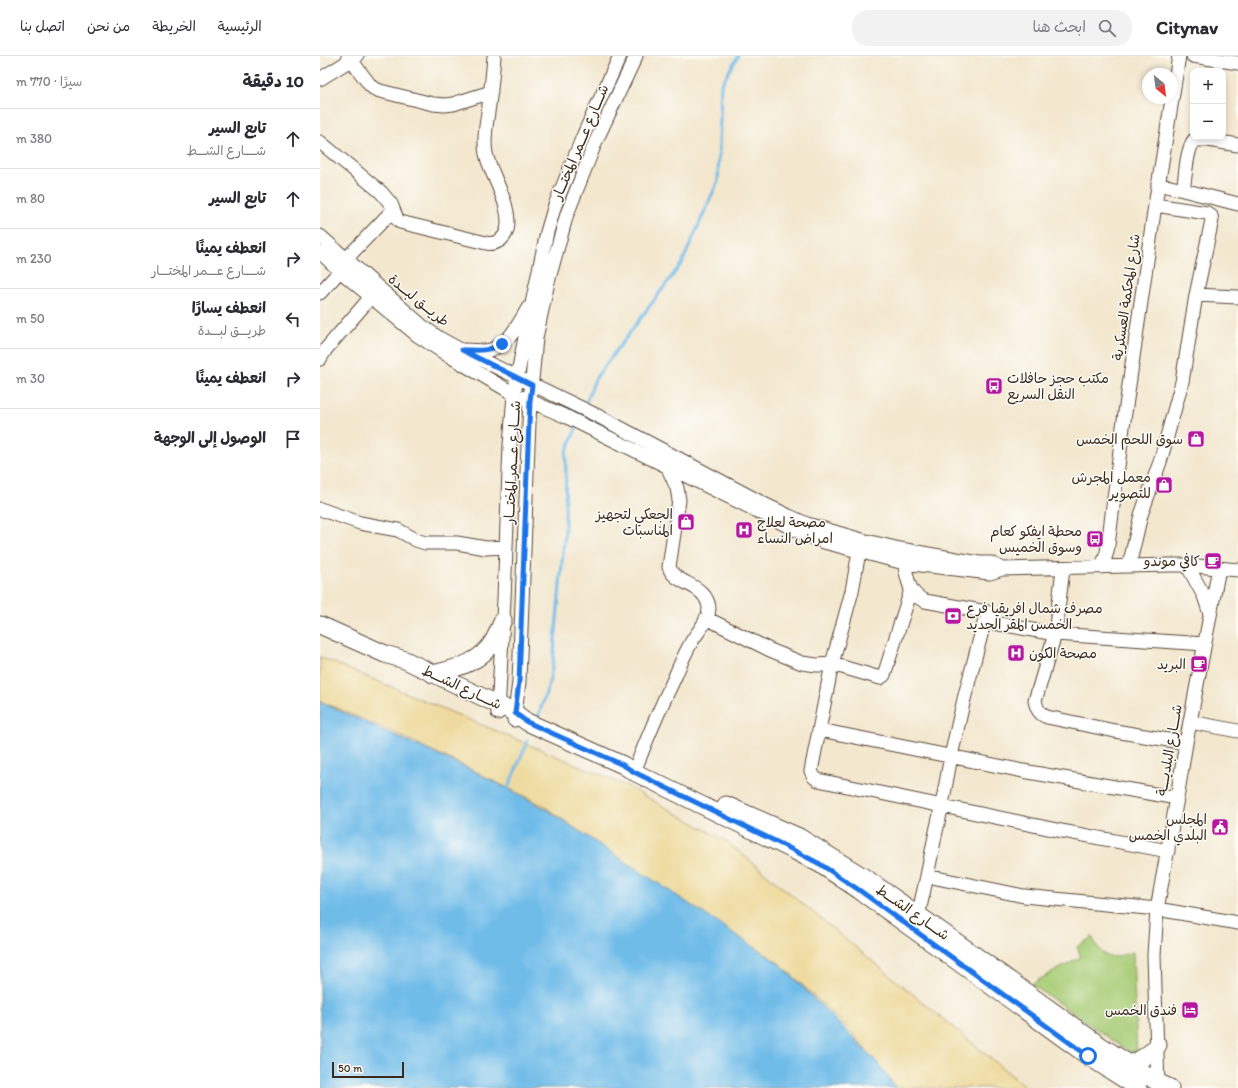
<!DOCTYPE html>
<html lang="ar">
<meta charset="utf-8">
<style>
:root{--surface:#fff;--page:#f2f2f3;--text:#2b2b33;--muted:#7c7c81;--line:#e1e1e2}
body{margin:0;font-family:Itim,"Playpen Sans Arabic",sans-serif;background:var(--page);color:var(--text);direction:rtl}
.controls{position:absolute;right:12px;top:12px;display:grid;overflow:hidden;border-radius:8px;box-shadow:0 2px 6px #0003}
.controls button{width:36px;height:36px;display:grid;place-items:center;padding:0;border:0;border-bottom:1px solid var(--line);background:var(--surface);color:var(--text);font:20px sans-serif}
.compass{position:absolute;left:822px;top:12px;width:36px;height:36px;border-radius:50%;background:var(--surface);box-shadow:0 2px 6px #0003;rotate:151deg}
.scale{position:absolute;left:12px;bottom:10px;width:72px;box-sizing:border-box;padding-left:4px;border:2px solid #3b2a1e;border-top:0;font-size:11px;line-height:14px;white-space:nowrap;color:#3b2a1e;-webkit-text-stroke:3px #fdfcf7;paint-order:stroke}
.stop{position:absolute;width:12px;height:12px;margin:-9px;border:3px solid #1a73e8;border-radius:50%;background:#fff}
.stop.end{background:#1a73e8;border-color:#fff;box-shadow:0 1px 4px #0008}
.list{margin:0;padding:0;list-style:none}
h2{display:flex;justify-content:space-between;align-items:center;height:52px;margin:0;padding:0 16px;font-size:17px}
h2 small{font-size:13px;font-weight:400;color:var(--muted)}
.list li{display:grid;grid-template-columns:26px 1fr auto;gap:12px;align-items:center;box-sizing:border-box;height:60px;padding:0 16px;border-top:1px solid var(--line)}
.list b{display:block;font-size:15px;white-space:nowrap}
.list p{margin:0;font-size:13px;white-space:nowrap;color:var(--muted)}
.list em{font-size:13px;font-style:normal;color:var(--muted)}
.icon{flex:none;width:22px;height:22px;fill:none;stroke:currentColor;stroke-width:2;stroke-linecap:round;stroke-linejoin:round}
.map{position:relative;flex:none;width:918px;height:1032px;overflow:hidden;direction:ltr}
header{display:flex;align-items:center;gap:24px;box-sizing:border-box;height:56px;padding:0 20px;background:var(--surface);border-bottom:1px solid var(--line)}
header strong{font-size:19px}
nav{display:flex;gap:22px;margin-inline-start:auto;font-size:14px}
.search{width:280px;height:36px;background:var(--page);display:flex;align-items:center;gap:10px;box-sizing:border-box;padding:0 14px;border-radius:16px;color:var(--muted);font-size:15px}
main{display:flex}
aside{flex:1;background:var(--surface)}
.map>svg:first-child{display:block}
</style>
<header>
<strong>Citynav</strong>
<div class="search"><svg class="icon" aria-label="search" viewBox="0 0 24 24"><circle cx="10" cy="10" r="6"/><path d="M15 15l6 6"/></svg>ابحث هنا</div>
<nav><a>الرئيسية</a><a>الخريطة</a><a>من نحن</a><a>اتصل بنا</a></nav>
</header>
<main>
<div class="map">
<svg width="918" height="1032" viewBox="0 0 918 1032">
<rect width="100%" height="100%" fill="#fdfcf7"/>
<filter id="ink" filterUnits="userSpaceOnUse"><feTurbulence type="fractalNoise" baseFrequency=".025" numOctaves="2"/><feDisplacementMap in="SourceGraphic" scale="8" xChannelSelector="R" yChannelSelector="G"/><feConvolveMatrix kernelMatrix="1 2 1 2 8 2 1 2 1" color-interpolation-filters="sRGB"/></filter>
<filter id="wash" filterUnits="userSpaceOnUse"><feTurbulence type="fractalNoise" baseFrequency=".012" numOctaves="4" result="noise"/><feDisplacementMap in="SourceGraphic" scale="16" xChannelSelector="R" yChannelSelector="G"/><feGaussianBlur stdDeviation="0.9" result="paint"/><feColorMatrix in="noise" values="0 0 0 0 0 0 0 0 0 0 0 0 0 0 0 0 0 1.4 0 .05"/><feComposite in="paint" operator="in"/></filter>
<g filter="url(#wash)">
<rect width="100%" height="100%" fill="#f3e7ce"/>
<path fill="#a9cd77" stroke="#727c4a" d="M772,881C785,905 789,903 813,896L817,1001L711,928L761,901L757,891Z"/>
<path fill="#eeda9e" stroke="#94825e" d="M0,601L305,729L406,785L707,1032H575L531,975L459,907L289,797L224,750L148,712L73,676L0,645Z"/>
<path fill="#6fbce9" stroke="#557384" d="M0,646L152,714L226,753L460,908L558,1007L576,1032H0Z"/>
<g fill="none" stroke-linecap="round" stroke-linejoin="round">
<path stroke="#6fbce9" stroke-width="3" d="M265,350L275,323L362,207L398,125L401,29L418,0
M218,661L229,628L233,607L245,474L246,397L257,370
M188,732L208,684"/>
</g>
</g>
<g filter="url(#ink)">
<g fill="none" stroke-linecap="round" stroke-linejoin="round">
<defs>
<path id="minor" d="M28,0L50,29L53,32L60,35L113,48L125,49L133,48L171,36
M873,0L918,7
M0,23L37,0
M0,86L61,136L71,148L77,163L80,166L166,187C175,189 184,184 187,174C193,151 171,120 166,98C163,82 167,65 169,49C171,33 173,16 174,0
M838,128L863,134C866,119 866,95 874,84H888L918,89
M863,134L918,148
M0,180L101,269L119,282L141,294L278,360L444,448L469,460L487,468L542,484L580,493L659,507H671L682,513
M0,196L20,215L97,279L126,298L194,338L249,362L472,472L488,480L504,486L584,507L670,517L682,513L850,509H867L918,514
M26,203L73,154
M0,237L20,215
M876,239L918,241
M145,294C152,294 158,295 164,295C187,293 198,269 208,252
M0,303L6,293L51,241
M0,453L40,467L78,474L96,484L105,487H137L166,492L186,491
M539,496L532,535L512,608L491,715L494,721L498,724L737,774L848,795
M584,507C588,523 588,538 605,545L667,556L674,567L735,578L885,588
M867,509L884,540L890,558
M809,510L821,459L840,406L862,326L876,239L892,164L891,160L887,157L835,149
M782,511L787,496L790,474L803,371L835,149L859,0
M743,513L735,578L715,645C717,653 719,658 727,661L795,675L866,687
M667,556L644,643L631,700L622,749L615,780L607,820L704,840L837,853L918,867
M386,562L450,594L482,607L497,609L512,608L560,622L564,619L565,616L591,534
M178,657L184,543L190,389L194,338L206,276L227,176L235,149L264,78L300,0
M194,664L199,626L208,390L210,345L216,282L228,226L247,158L276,85L316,0
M870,666L918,675
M500,674L703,715L857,742
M314,716C326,685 339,654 354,623C359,611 365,597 372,585C378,575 393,560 388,547C382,527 354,528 349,511L359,444L357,432L348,412
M598,860L607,820
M838,1032L834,899L837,853L857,742L866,687L899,512"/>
<path id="major" d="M0,569L65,598L85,604L179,649L195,657L207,666L303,709L314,716L473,794L500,808L539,834L768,1000L818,1032
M113,618C137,612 161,607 174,584C177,578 180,571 183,564
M406,749L479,781L547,823L635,885L778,988L839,1027L850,1032
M810,1008C821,1004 830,998 838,989"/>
</defs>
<use href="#minor" stroke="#574638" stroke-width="15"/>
<use href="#major" stroke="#574638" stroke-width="19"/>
<use href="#minor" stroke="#fff" stroke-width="13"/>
<use href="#major" stroke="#fff" stroke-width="17"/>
</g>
</g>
<g fill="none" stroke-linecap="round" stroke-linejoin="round" filter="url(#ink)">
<path stroke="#1a73e8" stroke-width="5" d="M182,288C168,296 158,294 142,294L212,329L210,345L208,390L199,626L195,657L207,666L303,709L314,716L473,794L500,808L539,834L768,1000"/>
</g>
<defs>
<symbol id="bus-square" viewBox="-11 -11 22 22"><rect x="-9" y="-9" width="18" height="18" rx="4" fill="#b5179e" stroke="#fdfcf7"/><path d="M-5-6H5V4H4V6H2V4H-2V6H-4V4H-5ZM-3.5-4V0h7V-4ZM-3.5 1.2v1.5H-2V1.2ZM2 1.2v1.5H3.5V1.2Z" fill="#fff"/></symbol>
<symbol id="shop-square" viewBox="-11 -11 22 22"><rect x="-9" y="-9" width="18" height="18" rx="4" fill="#b5179e" stroke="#fdfcf7"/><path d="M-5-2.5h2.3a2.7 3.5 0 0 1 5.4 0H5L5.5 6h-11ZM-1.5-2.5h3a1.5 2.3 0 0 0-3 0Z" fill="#fff"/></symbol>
<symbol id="hospital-square" viewBox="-11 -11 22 22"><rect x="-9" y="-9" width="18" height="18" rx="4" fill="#b5179e" stroke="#fdfcf7"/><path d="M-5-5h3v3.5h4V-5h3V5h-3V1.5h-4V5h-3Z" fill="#fff"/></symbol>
<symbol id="cafe-square" viewBox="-11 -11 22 22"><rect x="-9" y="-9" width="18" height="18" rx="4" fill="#b5179e" stroke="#fdfcf7"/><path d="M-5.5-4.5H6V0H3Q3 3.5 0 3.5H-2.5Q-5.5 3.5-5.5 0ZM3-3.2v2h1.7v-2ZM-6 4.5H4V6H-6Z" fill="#fff"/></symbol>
<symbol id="bank-square" viewBox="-11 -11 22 22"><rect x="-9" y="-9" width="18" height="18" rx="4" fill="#b5179e" stroke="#fdfcf7"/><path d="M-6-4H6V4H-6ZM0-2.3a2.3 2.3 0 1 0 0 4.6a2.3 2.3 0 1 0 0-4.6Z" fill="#fff"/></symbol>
<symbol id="civic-square" viewBox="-11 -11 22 22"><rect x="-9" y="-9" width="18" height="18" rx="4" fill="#b5179e" stroke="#fdfcf7"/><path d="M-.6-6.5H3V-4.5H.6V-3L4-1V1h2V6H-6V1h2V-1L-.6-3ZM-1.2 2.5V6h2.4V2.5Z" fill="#fff"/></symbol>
<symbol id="hotel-square" viewBox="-11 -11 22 22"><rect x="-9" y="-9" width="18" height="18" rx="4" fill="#b5179e" stroke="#fdfcf7"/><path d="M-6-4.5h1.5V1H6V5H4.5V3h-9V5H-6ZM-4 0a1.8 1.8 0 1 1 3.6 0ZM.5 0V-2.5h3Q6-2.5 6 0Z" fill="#fff"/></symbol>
</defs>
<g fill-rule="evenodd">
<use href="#bus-square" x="664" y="320" width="20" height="20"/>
<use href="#shop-square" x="866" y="373" width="20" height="20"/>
<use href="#shop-square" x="834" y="419" width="20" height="20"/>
<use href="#shop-square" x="356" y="456" width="20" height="20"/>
<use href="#hospital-square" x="414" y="464" width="20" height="20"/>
<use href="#bus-square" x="765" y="473" width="20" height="20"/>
<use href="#cafe-square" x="883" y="495" width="20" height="20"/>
<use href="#bank-square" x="623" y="550" width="20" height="20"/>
<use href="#hospital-square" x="686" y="587" width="20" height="20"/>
<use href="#cafe-square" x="869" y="598" width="20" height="20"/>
<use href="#civic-square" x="890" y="761" width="20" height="20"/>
<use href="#hotel-square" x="860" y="944" width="20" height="20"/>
</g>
<g text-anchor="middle" stroke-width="3" stroke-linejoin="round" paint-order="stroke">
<g font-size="14" fill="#3b2a1e" stroke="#fdfcf7">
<text transform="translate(260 86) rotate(-67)" y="5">شــــارع عـــمر المختـــار</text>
<text transform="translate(806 241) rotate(-82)" y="5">شارع المحكمة العسكرية</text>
<text transform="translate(99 244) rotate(39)" y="5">طريـــق لبـــدة</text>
<text transform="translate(192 406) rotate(-87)" y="5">شــــارع عـــمر المختـــار</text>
<text transform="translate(142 631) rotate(25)" y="5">شــــارع الشـــط</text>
<text transform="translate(849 694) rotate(-80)" y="5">شــــارع البلديــــة</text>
<text transform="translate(593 856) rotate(35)" y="5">شــــارع الشـــط</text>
</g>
<g font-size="14" fill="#3b2a1e" stroke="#fdfcf7" text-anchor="end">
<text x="687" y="327" text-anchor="start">مكتب حجز حافلات<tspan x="687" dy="16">النقل السريع</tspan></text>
<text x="863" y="388">سوق اللحم الخمس</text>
<text x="831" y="426">معمل المجرش<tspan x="831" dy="16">للتصوير</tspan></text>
<text x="353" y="463">الجعكي لتجهيز<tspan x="353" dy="16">المناسبات</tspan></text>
<text x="437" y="471" text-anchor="start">مصحة لعلاج<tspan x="437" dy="16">امراض النساء</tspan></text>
<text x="762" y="480">محطة ايفكو كعام<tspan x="762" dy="16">وسوق الخميس</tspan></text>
<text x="880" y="510">كافي موندو</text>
<text x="646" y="557" text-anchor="start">مصرف شمال افريقيا فرع<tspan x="646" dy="16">الخمس المقر الجديد</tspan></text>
<text x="709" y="602" text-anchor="start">مصحة الكون</text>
<text x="866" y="613">البريد</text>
<text x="887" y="768">المجلس<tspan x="887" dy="16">البلدي الخمس</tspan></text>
<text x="857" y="959">فندق الخمس</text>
</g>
</g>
</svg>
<div class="controls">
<button>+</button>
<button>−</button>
</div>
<svg class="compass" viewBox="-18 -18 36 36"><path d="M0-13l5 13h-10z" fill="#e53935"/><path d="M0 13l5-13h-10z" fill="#7c7c81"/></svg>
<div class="scale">50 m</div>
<div class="stop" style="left:768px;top:1000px"></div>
<div class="stop end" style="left:182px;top:288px"></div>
</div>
<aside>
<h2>10 دقيقة<small>سيرًا · 770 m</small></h2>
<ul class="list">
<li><svg class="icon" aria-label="ahead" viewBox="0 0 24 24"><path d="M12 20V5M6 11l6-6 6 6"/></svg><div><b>تابع السير</b><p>شــــارع الشـــط</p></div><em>380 m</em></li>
<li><svg class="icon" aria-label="ahead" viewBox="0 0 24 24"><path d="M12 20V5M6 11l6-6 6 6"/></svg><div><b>تابع السير</b></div><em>80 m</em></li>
<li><svg class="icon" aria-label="right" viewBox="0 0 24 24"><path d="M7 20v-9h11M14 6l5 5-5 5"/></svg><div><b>انعطف يمينًا</b><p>شــــارع عـــمر المختـــار</p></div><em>230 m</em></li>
<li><svg class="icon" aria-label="left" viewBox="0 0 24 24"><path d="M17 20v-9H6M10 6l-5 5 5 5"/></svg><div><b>انعطف يسارًا</b><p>طريـــق لبـــدة</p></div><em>50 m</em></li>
<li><svg class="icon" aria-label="right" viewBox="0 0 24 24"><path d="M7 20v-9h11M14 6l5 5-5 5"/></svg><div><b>انعطف يمينًا</b></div><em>30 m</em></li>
<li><svg class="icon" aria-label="arrive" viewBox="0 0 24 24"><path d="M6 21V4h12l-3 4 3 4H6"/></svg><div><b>الوصول إلى الوجهة</b></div></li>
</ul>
</aside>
</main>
